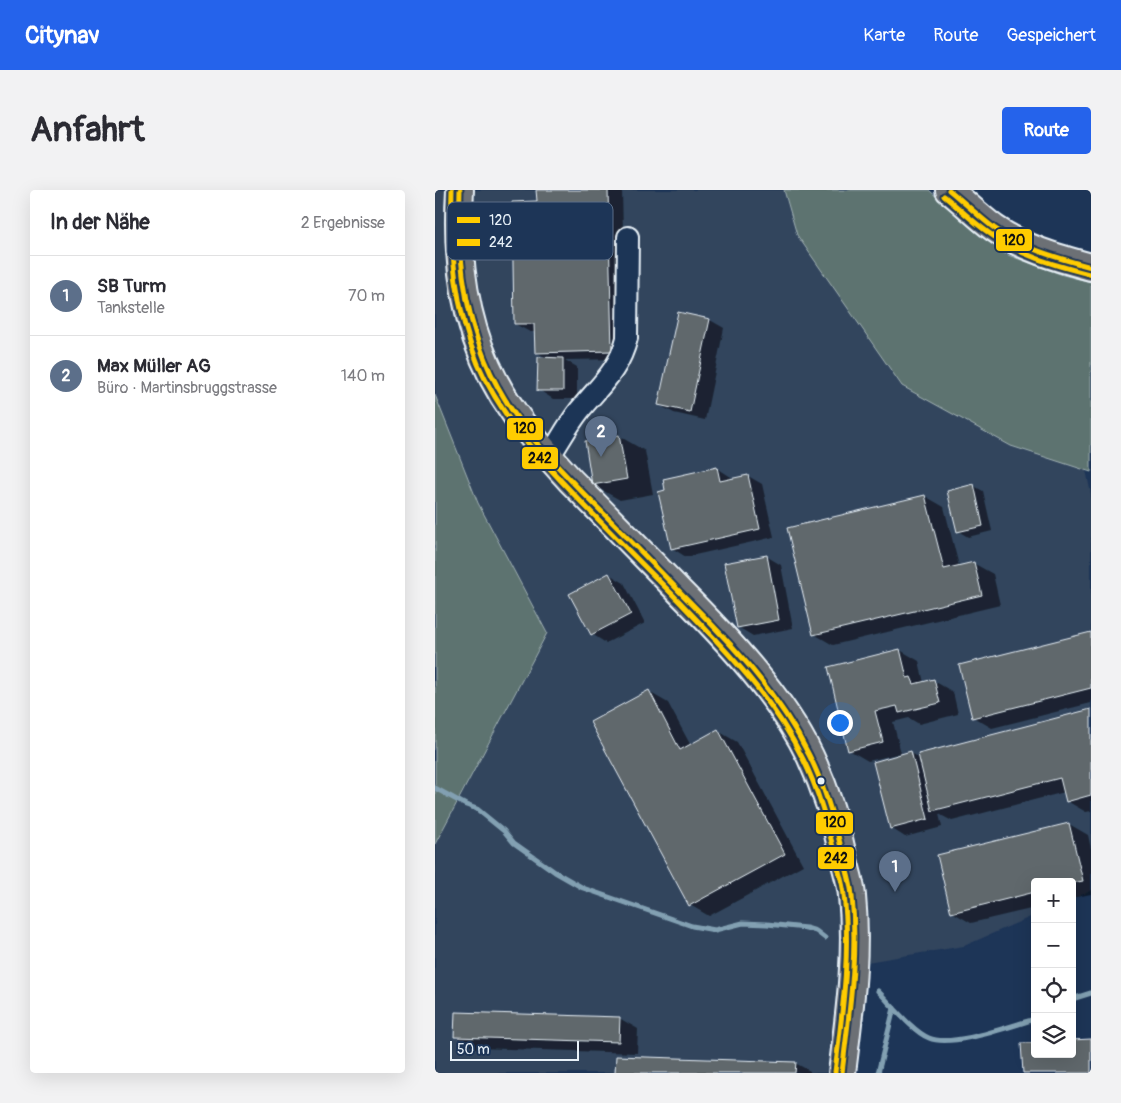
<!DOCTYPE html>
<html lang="de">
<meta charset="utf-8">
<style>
:root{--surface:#fff;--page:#f2f2f3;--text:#2b2b33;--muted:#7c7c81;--line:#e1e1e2;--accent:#2563eb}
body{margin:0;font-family:Pangolin,sans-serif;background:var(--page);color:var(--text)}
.controls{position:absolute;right:15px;bottom:15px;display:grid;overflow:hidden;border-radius:5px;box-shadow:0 5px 20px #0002}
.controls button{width:45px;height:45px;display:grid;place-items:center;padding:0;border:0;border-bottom:1px solid var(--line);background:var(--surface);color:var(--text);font:25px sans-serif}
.scale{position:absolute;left:15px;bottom:12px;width:129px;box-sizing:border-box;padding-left:5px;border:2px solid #e8f1f8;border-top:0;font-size:14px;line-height:18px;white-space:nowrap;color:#e8f1f8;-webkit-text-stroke:4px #1d3557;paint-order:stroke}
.you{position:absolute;left:404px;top:532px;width:18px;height:18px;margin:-12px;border:4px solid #fff;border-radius:50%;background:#1a73e8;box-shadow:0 0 0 8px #1a73e833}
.badge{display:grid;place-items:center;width:32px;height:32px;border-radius:50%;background:var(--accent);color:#fff;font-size:16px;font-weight:700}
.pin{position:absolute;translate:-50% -41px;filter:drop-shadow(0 1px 2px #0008)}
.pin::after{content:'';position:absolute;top:26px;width:18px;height:15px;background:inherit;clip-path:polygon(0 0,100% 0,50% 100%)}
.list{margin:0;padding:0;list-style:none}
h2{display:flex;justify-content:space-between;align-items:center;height:65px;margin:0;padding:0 20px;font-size:21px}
h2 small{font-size:16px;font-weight:400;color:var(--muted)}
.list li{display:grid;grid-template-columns:32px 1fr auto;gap:15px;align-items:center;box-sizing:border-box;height:80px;padding:0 20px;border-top:1px solid var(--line)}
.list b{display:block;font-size:19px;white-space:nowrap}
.list p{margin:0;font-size:16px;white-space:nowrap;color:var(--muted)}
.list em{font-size:16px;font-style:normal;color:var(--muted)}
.icon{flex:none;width:28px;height:28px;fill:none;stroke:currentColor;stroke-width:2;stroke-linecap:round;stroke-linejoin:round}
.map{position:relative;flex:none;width:656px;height:883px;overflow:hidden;border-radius:5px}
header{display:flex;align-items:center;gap:30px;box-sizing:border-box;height:70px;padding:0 25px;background:var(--accent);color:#fff}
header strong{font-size:24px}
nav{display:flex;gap:28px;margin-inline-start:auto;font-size:18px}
.intro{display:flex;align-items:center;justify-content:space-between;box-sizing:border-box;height:120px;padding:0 30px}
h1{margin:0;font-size:35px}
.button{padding:12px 22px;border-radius:5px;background:var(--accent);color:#fff;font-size:18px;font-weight:700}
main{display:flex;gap:30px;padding:0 30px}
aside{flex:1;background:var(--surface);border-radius:5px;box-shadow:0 5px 20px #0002}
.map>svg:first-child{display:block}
</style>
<header>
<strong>Citynav</strong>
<nav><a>Karte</a><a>Route</a><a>Gespeichert</a></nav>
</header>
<div class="intro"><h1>Anfahrt</h1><a class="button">Route</a></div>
<main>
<aside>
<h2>In der Nähe<small>2 Ergebnisse</small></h2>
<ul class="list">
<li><span class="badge" style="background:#5c6f8a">1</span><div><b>SB Turm</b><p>Tankstelle</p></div><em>70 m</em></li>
<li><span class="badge" style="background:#5c6f8a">2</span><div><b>Max Müller AG</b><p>Büro · Martinsbruggstrasse</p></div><em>140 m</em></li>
</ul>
</aside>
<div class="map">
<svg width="656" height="883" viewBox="0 0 656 883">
<rect width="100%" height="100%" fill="#1d3557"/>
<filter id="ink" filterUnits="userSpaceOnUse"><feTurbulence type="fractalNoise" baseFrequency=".02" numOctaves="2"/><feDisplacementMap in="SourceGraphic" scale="10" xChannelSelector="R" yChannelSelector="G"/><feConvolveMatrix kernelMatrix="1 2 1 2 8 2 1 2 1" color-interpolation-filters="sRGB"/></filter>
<g filter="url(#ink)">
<path fill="#31445d" d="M0,0H349L362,45L576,256L651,280L656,304V701L637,709V692H600V725L529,756L432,772L419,883H0V654L112,443L43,313L0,205Z"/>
<path fill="#5d736f" stroke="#a2b2b4" d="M349,0H494L538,40L570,64L628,85L656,92V282L576,256L467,196L362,45Z
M0,205L43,313L112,443L0,654Z"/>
<path fill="#0007" d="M103,0H187L191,169L130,170L142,177V209H118L104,200L113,169L101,162L100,142H95L80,134L103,12Z
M275,130L289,138L270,230L239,223L224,215Z
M184,246L210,261L218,304L185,310L158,295Z
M282,278L296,287L297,289L313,286L327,294L339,347L251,367L237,358Z
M539,296L548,301L557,341L533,347L523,341Z
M490,306L509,317L524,376L538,373L558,384L565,415L398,455L379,444Z
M331,366L346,375L358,438L318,446L303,437Z
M174,384L189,393L210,433L171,453L157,444Z
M656,443V513L557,538L538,527Z
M465,460L484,471L489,493L499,491L518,502L523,524L484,534L474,528L458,532L466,563L433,571L414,560Z
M214,502L233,513L256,556L283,541L302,552L368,675L274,726L255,715Z
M656,520V621L651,622L632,611L630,602L517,631L504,624L507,637L470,647L456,638L476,563L485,568Z
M634,634L653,645L656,659V704L637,708V692H600V718L536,733L517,722Z
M184,828L203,839L202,863L40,858L21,847Z
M360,873L375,881V883H182Z"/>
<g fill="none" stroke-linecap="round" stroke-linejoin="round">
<path stroke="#82a0b2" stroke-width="5" d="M0,598L31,615L42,619L69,641L79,653L120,682L148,698L257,736L280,740L308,733L332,734L371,738L381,741L390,748
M443,801C456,814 478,842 494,848C517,858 575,836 600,829
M637,809L656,803
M443,883L459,818"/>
</g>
<path fill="#60676c" stroke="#e8f1f8" d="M101,0H173L177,161L100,163L99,134H79L77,12L102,11Z
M243,122L275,129L255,222L223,215Z
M103,167L128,168V201H102Z
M184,245L192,289L157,295L150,251Z
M282,277L285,291L313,285L325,339L236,359L223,302L230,300L228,289Z
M539,294L548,336L522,342L512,301Z
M490,305L509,379L539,372L547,405L378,445L352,338Z
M332,365L344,430L302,438L289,373Z
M174,383L196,424L156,445L134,404Z
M656,442V498L537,528L524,475Z
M465,459L472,488L476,487L479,494L499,489L505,513L464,523L462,516L440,521L448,552L413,561L393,477Z
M214,500L245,560L283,539L350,664L254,716L155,532Z
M656,519V605L631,612L625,588L497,621L483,564Z
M476,561L493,629L455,639L438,572Z
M634,633L648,691L637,693V692H600V702L516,723L502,665Z
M20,822L185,827L184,852L19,847Z
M656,849V883H588L586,853H600V864H637V850Z
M181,866L361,872L360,883H180Z"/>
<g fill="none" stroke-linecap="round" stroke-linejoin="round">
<defs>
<path id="minor" d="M114,267C124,252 133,235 144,221C164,196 184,181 192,148L193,47"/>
<path id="major" d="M25,0C20,79 32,158 80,224C97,248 116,269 136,291C172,327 208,364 244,401C291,448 346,506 375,566C390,598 401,631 408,666C411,679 416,693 417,706C423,765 414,825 407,883
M514,0C529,12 543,26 559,38C587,58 623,68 656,77"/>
</defs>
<use href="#minor" stroke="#e8f1f8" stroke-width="24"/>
<use href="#major" stroke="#e8f1f8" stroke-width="30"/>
<use href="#minor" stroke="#1d3557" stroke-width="20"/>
<use href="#major" stroke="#6c6f75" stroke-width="26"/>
<defs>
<path id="bus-1" d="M25,0C23,58 27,115 50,170C73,228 120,275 163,318C191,346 218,374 245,402C294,451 343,502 374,565C390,597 400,631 408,666C411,679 416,692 417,706C423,765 414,824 407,883
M514,0C529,12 543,26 559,38C587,58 622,68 656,77"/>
<path id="bus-2" d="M17,0C15,60 20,119 43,174C68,232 114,279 157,323C184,351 212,379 239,406C287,456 337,506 368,569C384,601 393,635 401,670C404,682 408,693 409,705C416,764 407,824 400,882
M509,6C524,18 538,32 554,43C583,65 619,75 654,84"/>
</defs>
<use href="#bus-1" stroke="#1d3557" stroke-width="9"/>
<use href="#bus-2" stroke="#1d3557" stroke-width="9"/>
<use href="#bus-1" stroke="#fc0" stroke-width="5"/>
<use href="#bus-2" stroke="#fc0" stroke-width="5"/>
</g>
</g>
<circle fill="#e8f1f8" stroke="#1d3557" stroke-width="2" cx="386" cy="591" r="4.5"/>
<rect x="12" y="12" width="166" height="58" rx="8" fill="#1d3557" stroke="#5a6d87" stroke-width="1"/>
<rect x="22" y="27" width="23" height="6" fill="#fc0"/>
<rect x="22" y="49" width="23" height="7" fill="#fc0"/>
<g font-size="14" fill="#e8f1f8">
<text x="54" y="35">120</text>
<text x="54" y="57">242</text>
</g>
<g stroke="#1d3557" stroke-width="2">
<rect x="560" y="38" width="38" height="24" rx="5" fill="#fc0"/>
<rect x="71" y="227" width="38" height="24" rx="5" fill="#fc0"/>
<rect x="86" y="256" width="38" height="24" rx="5" fill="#fc0"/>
<rect x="380" y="621" width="39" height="24" rx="5" fill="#fc0"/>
<rect x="382" y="656" width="38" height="24" rx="5" fill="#fc0"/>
</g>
<g font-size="14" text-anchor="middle" font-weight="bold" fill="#111">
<text x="579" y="55">120</text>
<text x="90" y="243">120</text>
<text x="105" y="273">242</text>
<text x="400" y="637">120</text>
<text x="401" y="673">242</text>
</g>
</svg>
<div class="controls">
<button>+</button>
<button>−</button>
<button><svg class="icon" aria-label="locate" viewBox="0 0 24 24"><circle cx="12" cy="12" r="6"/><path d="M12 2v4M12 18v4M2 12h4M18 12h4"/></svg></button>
<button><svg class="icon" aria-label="layers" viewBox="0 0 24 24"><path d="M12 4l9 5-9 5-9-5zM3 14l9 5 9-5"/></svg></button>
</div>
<div class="scale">50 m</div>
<div class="you"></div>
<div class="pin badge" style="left:460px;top:702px;background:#5c6f8a">1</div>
<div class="pin badge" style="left:166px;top:267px;background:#5c6f8a">2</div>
</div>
</main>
